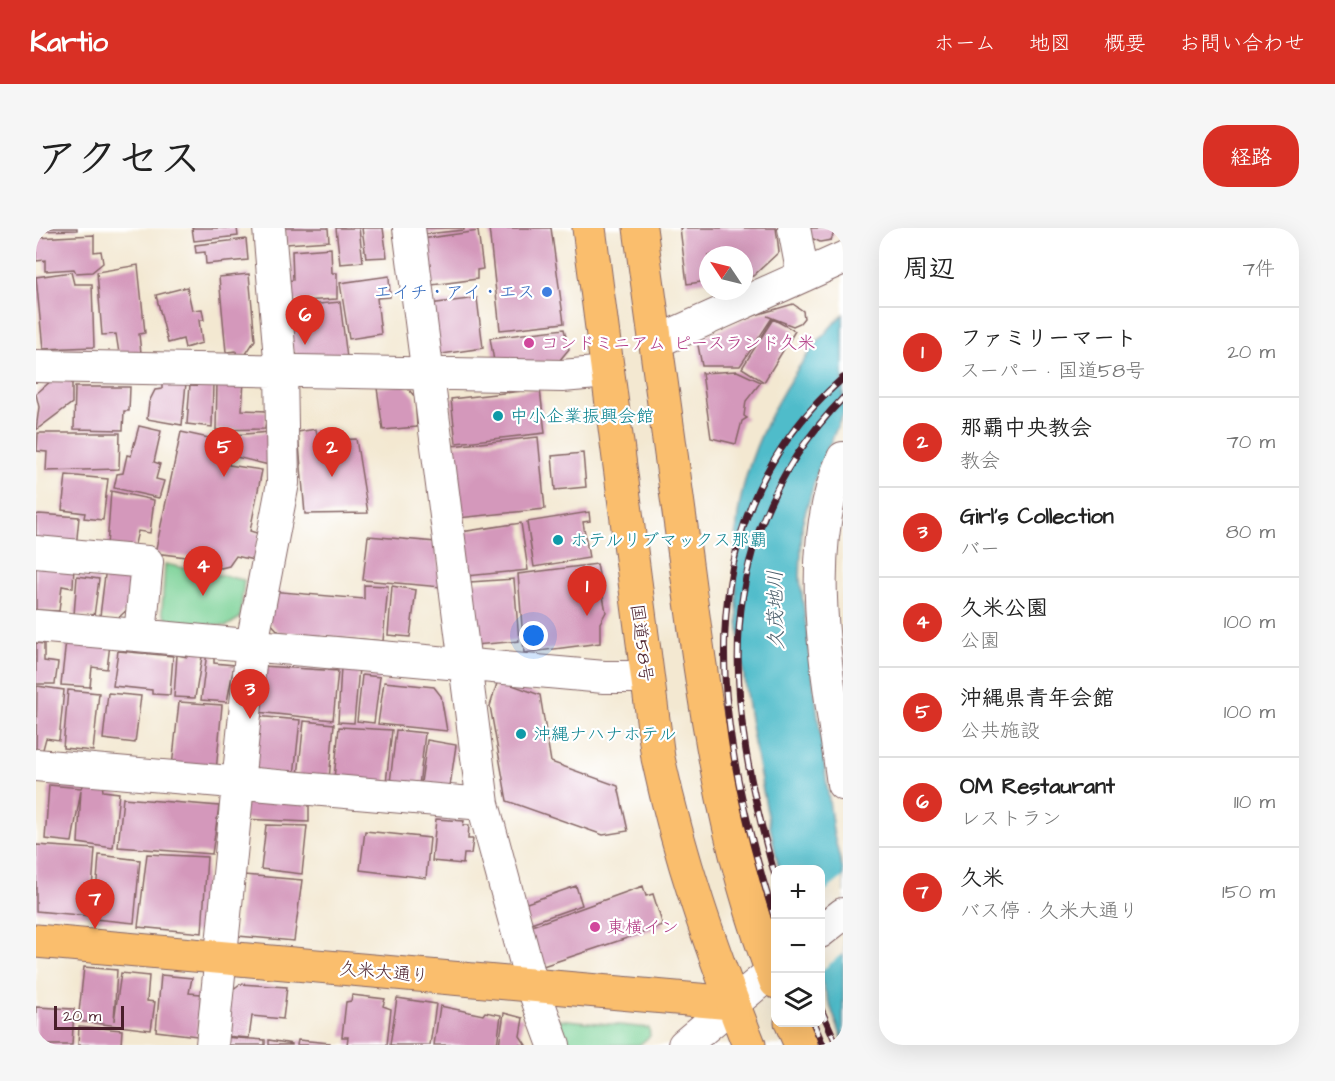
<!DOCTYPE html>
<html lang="ja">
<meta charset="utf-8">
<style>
:root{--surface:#fff;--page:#f6f6f6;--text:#222;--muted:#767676;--line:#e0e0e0;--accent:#d93025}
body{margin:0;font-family:"Architects Daughter","Klee One",sans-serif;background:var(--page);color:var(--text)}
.controls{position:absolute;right:18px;bottom:18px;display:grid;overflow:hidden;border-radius:12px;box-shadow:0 6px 24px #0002}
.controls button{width:54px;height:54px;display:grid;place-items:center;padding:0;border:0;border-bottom:2px solid var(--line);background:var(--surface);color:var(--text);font:30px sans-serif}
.compass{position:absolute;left:663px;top:18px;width:54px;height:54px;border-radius:50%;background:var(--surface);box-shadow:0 6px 24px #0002;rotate:305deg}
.scale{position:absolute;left:18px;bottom:15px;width:70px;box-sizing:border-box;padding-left:6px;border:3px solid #4a1f2b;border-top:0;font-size:16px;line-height:21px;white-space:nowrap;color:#4a1f2b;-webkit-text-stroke:4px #fff;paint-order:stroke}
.you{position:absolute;left:498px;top:408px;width:21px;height:21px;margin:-15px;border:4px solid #fff;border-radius:50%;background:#1a73e8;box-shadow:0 0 0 9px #1a73e833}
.badge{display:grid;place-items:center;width:39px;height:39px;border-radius:50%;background:var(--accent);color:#fff;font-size:20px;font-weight:700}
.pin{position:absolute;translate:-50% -50px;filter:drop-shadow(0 2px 3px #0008)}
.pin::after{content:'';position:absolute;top:32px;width:21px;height:18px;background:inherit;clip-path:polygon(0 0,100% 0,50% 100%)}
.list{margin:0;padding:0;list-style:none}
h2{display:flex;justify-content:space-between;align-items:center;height:78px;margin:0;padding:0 24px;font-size:26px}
h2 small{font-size:20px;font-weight:400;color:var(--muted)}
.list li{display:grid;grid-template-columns:39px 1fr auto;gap:18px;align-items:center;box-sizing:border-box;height:90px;padding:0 24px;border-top:2px solid var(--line)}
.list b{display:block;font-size:22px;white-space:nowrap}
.list p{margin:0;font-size:20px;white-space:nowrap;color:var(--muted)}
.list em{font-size:20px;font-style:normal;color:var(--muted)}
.icon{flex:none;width:33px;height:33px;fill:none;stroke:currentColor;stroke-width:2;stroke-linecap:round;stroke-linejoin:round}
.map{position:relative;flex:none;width:807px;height:817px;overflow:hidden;border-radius:24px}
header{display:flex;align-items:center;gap:36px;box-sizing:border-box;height:84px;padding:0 30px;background:var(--accent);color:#fff}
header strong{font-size:28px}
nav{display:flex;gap:33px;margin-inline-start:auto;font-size:21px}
.intro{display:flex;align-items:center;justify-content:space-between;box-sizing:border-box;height:144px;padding:0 36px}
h1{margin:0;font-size:42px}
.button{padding:15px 27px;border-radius:24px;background:var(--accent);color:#fff;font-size:21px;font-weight:700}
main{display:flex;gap:36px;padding:0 36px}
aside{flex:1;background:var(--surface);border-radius:24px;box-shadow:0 6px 24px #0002}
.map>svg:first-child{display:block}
</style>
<header>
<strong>Kartio</strong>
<nav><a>ホーム</a><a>地図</a><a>概要</a><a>お問い合わせ</a></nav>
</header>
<div class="intro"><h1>アクセス</h1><a class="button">経路</a></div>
<main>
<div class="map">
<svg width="807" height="817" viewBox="0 0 807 817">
<rect width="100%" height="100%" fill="#fff"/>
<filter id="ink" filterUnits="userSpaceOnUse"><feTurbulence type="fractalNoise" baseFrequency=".0167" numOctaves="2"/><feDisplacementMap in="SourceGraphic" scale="12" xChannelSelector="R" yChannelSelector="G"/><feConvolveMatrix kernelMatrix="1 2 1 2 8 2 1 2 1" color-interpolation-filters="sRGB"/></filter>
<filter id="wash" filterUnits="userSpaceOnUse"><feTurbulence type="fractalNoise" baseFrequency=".008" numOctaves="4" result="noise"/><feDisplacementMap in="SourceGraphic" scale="24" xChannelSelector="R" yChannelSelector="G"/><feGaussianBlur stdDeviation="1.35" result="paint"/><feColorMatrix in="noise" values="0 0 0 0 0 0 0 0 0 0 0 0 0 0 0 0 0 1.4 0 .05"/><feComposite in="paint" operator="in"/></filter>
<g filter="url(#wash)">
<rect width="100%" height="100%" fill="#f3e8d1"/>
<path fill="#7cd297" stroke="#637861" stroke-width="1.5" d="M129,336L208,352L204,390L191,398L132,394L126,383Z
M521,791L613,800L614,808L603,817H530Z"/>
<path fill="#4fbcca" stroke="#4c6e7a" stroke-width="1.5" d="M807,86V186L782,242L766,296L764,351L797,603L807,644V813L785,752L784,642L744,641L742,637C720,531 697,422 700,312C702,231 751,142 807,86Z"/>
<path fill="#f3e8d1" d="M807,649V725L785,743V667Z"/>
<g id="blocks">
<path fill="#d498bb" d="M0,0H41V2L0,3Z
M156,0H201L202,8L158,13Z
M249,0H292L293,13L250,16Z
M300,0H323L327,34L304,36Z
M326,0H347L351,29L330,30Z
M389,0H428V2L390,6Z
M453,0H515L528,95L464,102Z
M644,0H740L743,24L717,48L708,49V27H672V53L651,56Z
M772,0H800L795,12L784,14L773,9Z
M442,3L447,41L441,42V51L396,57L386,11Z
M58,7V24L65,23L67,35L56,44L40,45L38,41L9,43V32L0,33V10Z
M210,11L212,32L170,36L169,24L160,25L159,17Z
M295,20L296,45H301V71L247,74L245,53L257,52L256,23Z
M102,37L109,105L103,106L105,125H83L80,106L66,107L61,44Z
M35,44L38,56H56L58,119L7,121L0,49Z
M213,46L219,112L208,129L201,130L200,123L190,124L183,49Z
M353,48L354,69L341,70L345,106L313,111L304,55Z
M151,59L156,82L166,81L168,92H163L166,115L149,120L147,111L132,115L120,67Z
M441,70L447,120L399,127L393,76Z
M304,74L311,130H264L254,119L250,79Z
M757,76L767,83L768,90L764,95L757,98L731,88L736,90L704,138H666L661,112L720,87Z
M737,91L759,103L728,154L706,140Z
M528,101L533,121L523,133L459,139L454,110Z
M701,143L725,154L710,173L708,188L711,190L706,193L700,216L675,210L666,145Z
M36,152V175L0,202L3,179L0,166L15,153Z
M126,152L150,155L146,197L111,191L113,174L119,162L126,161Z
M181,153H208L206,182L231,183L229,201L180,202Z
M177,155L176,199L151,196L154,156Z
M368,156L379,169L381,199L347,202L341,160Z
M39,159H94L93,183H88L87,202L38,201Z
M504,161L509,205L420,215L415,171Z
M103,198L125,203L118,234L124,236L120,251L128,253L123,270L78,260L81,246L87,245L91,227L95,228Z
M280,201L282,213L320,211L332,285L269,286L262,204Z
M145,204L196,215L193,237L226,242L214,303L224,306L218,332L200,328L193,338L185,340L175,338L166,331L119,325Z
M233,204V237L200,229L198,207Z
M2,205H84L83,241L10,243L11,224L1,223Z
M502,209L509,281L422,290L415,218Z
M547,225L550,259L519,262L516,228Z
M30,247L72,251L67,292L48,290L49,285L26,282Z
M75,263L118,272L114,305L102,303L98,320L71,318Z
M553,284L554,293L547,294L553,330L498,339L491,294Z
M3,286L43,289L40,320L0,314V287Z
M485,295L492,342L431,348L425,304Z
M332,308L400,314L405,359L327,352Z
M0,332L38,337L37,360L26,358L23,383L0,382Z
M561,336L570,384L564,395V415L488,425L482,346Z
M70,339L94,342V379L81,391L64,388Z
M41,348L63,351L58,388L38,387Z
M478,351L483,413L439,417L434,354Z
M328,357L352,358L347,413L243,404L231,391L234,363L328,371Z
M356,358L380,362L374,409L352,407Z
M30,413L74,416L71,441L56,439L54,459L25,457Z
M0,415L8,416V433L22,435L19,456H0Z
M155,422L167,423L159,470L138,469L141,427L151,429Z
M82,423L137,428L134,467L116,466V462L77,458Z
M171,424L178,426V435L198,437L191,474L165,472Z
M226,438L302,443L297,492L221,484Z
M305,438L323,440L318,495L302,494Z
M326,447L344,449L338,495L321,493Z
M462,452L504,467L515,534L582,558L592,603L567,607L471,573L454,478Z
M348,454L398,459L405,468L411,503L342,496Z
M1,458L28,462L23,512L10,510L6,525L0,524Z
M32,462L63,465L57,523L27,520Z
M72,465L105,468L99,515L67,511Z
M143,474L186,477L180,544L136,539Z
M219,488L264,492L258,548L222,542L216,531Z
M268,493L298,496L293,552L262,548Z
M303,499L356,502L350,555L298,551Z
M360,502L389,505L383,558L354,555Z
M391,512L420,517L414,558L385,555Z
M48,554L66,556L67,563L83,565L77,620L42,615L45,562L36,614L9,611L13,557L45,560Z
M221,568L273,576V594L208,591L209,578Z
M87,570L183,578L176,626L82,619Z
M400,591L428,593L427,597H433L432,611H437L435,626H428L427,636L396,633Z
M230,597L271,598L266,646L225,641Z
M329,603L394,610L390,650L324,642Z
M0,617L59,621L54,688L0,683Z
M111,626L171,629L166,705L102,699Z
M63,627L104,632L98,695L58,691Z
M208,647L266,652L258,713L202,708Z
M540,658L546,677L492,696L485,677Z
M607,658L610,668L617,666L627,698L504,739L490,700Z
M48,739L81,742L78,793L85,745L113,748L111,773L119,774L115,802L42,793Z
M125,747L156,750L153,765L165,766L161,808L120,803Z
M204,756L251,759L247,791L216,788L213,810L189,808L192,765Z
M316,767L349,771L347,778L355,781L351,817H311L312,809H306L310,774L315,773Z
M361,770L400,776L394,817H354Z
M404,778L447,787L449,784L465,787L461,817H398Z
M0,779L38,781L36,817H0Z
M468,785L487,790L484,808L490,817H463Z
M43,798L86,802L85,817H42Z
M185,809L229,812V817H184Z
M233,812L256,816V817H233Z
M262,812L294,815V817H261Z"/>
</g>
</g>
<g filter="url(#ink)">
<use href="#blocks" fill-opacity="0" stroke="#856565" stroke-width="1.5"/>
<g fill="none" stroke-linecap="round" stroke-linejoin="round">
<defs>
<path id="minor" d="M373,0L447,576L496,757L518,817
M758,0L767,48
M620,114L807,30
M0,138L526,148L572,144
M807,230C764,326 794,455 807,556
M0,324L111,334L104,407
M0,398L568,449H611
M0,537L447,576
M784,704L807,686
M176,817L216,416L247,255L245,142L233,0
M648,817L740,740"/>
<path id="major" d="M0,713L696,775"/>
<path id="highway" d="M553,0L622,530C644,632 675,720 713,817
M604,0C619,109 634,219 649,328C668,472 687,618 740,754
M755,794L765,817"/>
</defs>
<use href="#minor" stroke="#856565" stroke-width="34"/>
<use href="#major" stroke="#856565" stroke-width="35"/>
<use href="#highway" stroke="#856565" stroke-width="35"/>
<use href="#minor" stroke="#fff" stroke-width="32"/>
<use href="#major" stroke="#fabe6d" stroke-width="33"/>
<use href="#highway" stroke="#fabe6d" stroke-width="33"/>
<defs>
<path id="rail" d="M740,651C689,476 671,310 807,170
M740,695C681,507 640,297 807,150
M784,779L801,817
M777,794L787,817"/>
</defs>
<use href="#rail" stroke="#4a1f2b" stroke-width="7"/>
<use href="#rail" stroke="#fff" stroke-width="4.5" stroke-dasharray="14" stroke-linecap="butt"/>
</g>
</g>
<circle fill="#3f7fe0" stroke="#fff" stroke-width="2" cx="511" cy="64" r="6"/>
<g fill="#d1479c" stroke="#fff" stroke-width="2">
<circle cx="493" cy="115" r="6"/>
<circle cx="559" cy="699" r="6"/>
</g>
<g fill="#0f9aa8" stroke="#fff" stroke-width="2">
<circle cx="462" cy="188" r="6"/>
<circle cx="522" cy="312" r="6"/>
<circle cx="485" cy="506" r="6"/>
</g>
<g text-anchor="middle" stroke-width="4.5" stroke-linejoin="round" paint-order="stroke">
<g font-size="18" fill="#366cbe" stroke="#fff" text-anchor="end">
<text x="499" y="70">エイチ・アイ・エス</text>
</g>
<g font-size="18" fill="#b23c85" stroke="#fff" text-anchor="start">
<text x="505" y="121">コンドミニアム ピースランド久米</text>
<text x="571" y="705">東横イン</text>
</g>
<g font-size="18" fill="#0d838f" stroke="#fff" text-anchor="start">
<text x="474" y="194">中小企業振興会館</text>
<text x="534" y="318">ホテルリブマックス那覇</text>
<text x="497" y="512">沖縄ナハナホテル</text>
</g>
<g font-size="18" fill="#4a1f2b" stroke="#fff">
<text transform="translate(606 415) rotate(83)" y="6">国道58号</text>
<text transform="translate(348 744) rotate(5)" y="6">久米大通り</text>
</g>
<g font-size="20" font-style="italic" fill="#4c5e6b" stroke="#fff">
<text transform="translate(739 382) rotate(-91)" y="7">久茂地川</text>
</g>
</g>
</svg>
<div class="controls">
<button>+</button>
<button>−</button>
<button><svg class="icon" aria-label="layers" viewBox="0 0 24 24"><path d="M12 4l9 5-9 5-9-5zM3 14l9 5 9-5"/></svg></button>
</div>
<svg class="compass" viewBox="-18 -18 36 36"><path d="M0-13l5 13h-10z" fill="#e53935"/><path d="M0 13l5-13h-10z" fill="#767676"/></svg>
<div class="scale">20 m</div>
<div class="you"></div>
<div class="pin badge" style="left:551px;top:388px">1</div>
<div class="pin badge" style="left:296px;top:249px">2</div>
<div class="pin badge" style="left:214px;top:491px">3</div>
<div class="pin badge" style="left:167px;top:368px">4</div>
<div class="pin badge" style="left:188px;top:249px">5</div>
<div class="pin badge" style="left:269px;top:117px">6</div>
<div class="pin badge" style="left:59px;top:701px">7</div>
</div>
<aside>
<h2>周辺<small>7件</small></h2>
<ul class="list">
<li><span class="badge">1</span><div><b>ファミリーマート</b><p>スーパー · 国道58号</p></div><em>20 m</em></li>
<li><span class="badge">2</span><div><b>那覇中央教会</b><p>教会</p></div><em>70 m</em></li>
<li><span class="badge">3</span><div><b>Girl's Collection</b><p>バー</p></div><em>80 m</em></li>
<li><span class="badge">4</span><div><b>久米公園</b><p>公園</p></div><em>100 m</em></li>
<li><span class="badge">5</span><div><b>沖縄県青年会館</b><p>公共施設</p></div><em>100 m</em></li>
<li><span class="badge">6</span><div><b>OM Restaurant</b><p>レストラン</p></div><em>110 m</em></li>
<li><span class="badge">7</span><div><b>久米</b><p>バス停 · 久米大通り</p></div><em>150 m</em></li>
</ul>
</aside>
</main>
